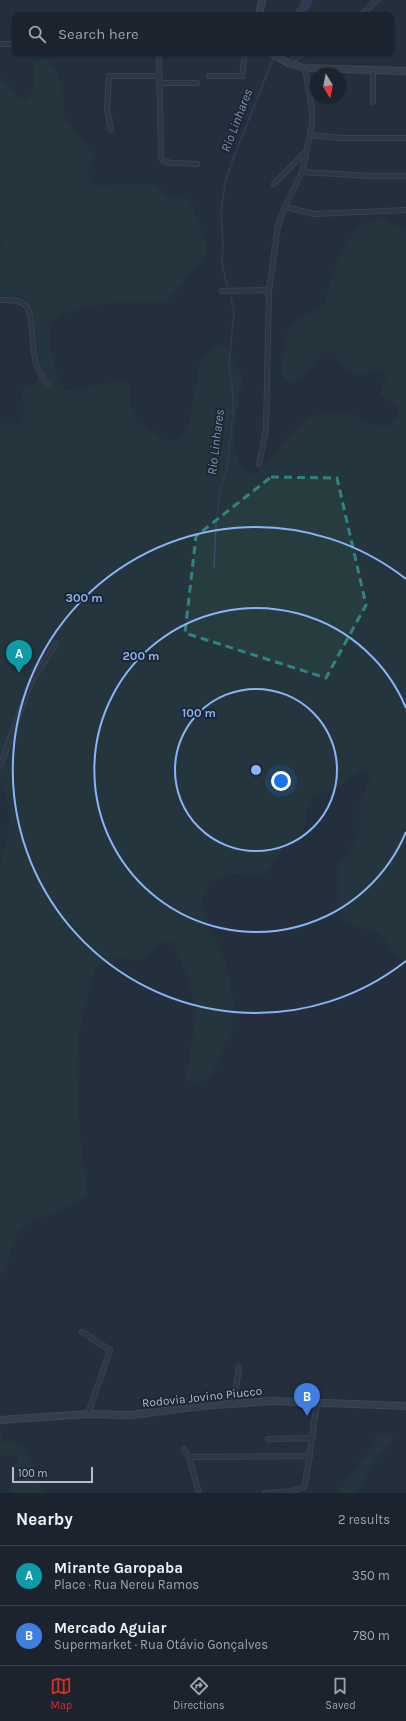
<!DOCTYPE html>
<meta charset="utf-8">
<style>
:root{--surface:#1b232e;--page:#242b36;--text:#f1f3f6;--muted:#a0a4aa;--line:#39404a;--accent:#d93025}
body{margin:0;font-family:Karla,sans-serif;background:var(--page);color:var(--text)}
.compass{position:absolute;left:310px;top:68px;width:36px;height:36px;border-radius:50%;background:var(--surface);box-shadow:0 1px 3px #0004;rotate:170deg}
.scale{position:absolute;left:12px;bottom:10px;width:81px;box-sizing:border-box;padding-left:4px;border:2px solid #b4bcc9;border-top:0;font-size:11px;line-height:14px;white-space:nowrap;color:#b4bcc9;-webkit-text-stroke:3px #1d2633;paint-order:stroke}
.you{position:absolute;left:281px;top:781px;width:14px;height:14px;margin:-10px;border:3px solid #fff;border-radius:50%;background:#1a73e8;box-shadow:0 0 0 6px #1a73e833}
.badge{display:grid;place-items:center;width:26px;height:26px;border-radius:50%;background:var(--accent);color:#fff;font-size:13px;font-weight:700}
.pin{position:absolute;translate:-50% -33px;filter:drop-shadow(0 1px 2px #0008)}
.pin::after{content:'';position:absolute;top:21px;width:14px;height:12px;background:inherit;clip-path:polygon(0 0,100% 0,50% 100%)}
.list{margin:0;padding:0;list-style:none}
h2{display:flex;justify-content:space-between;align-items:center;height:52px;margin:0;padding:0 16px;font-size:17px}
h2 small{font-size:13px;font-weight:400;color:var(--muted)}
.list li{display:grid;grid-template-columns:26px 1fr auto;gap:12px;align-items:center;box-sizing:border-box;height:60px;padding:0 16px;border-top:1px solid var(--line)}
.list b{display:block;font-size:15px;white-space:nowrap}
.list p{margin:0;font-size:13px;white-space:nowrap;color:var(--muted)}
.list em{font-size:13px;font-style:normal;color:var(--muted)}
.icon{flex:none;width:22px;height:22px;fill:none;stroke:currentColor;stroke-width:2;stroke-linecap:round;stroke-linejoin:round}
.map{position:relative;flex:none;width:406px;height:1493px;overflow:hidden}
.search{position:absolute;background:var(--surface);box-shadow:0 1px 3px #0004;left:12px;right:12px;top:12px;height:44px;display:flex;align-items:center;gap:10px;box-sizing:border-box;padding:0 14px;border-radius:8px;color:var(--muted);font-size:15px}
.sheet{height:172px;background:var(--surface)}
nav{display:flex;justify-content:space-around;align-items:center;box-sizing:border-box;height:56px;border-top:1px solid var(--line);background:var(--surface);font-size:11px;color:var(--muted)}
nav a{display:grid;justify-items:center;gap:2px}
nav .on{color:var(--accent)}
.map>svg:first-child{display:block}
</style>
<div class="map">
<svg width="406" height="1493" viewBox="0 0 406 1493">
<rect width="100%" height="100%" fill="#242f3e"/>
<path fill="#263c3f" d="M45,57L56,71L64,96L63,109L66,121L94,155L88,175L90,184L98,187L124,184H155L167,197L189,199L207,247L205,255L168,300C144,301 68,301 54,320C46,331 49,341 52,352C55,366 57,378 65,390H74L125,380L131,388L130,405L136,421L167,441H175L183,436L188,428L200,364L210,350L217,345L226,348L243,377C239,403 229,435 238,461C239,466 245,471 249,476C270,470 287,431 309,419C321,412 338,413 352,412L364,423L381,427L390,426L396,420L399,412L396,404L379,394L386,378L382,371C371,371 353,377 345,368C338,360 337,355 327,350C311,361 307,382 285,381L282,373L285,336L289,329L302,317L324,305C332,280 342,236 366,222C370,219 378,220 384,219L398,228L406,230V962L401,960L378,932L347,923L340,917L339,862L347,856L360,833L359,807L369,781L370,772L361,769L339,787L314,796L308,803L304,829L284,847L264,876L234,874L215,877L208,883L202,900L205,916L227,966L234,1009L232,1027L211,1077L194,1085L186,1079L196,1017L191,988L173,939L156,946L144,960L116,958L95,967C87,996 78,1027 77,1057C76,1103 81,1149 87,1194C69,1211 41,1212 22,1228C9,1240 12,1265 0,1275V867C5,843 18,807 0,786V423L20,424L24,416L22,390L35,385L41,369L34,314L26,298L12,295H0V251L4,246L0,244V79L2,80L17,97L25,100C37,93 34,75 34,63Z
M0,1427L3,1442L22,1445L45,1493H9L19,1456L0,1455Z
M376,1434L396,1436L376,1458L356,1493H337L374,1444Z"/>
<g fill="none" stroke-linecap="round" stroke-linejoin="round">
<path stroke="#394c67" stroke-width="1.5" d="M227,286L222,263L223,245L221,212L225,183L233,159L273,59
M214,568L216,524L220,492L227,466L233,415V394L229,364L234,313L231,296"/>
<path stroke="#394c67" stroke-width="10" d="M299,15L308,0"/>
<defs>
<path id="street" d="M361,15L377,0
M0,44H15
M159,53L161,157L163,161L171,163L197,164
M288,63L303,53
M209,76H242L245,53
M159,83H197
M373,102V70
M111,130L107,109L109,76H159
M311,135L340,138H406
M302,172L372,176H406
M274,184L307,150
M285,207L314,214L406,210
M222,291L269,290
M0,300C8,300 18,299 24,304C39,315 24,363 48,383
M259,464L266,429L269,290L278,226L285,207L302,172L312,125V109L305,68
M0,766L31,682L56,644
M82,1332L110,1350L88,1414
M234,1403L239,1367
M268,1439L313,1438
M184,1449L189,1457L199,1493
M189,1457L310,1456
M265,1493C275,1492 300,1493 305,1485L317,1403"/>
<path id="secondary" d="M259,15L262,0
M271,53L288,63L305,68L406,71
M0,1420L88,1414L130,1415L201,1406L273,1401L406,1406"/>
</defs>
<use href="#street" stroke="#565f6c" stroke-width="6"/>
<use href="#secondary" stroke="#565f6c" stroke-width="8"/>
<use href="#street" stroke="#38414e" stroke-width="4.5"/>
<use href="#secondary" stroke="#465061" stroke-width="6"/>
</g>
<path d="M0 0H406V1493H0ZM271,477L337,478L366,605L326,678L185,633L196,536Z" fill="#242f3e" fill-opacity=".55" fill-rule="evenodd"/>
<path fill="none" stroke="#308480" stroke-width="3" stroke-dasharray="8 5" stroke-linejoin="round" d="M271,477L337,478L366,605L326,678L185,633L196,536Z"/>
<g fill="none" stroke="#8ab4f8" stroke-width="2">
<circle cx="256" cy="770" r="81"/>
<path d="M406 832A162 162 0 1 1 406 708"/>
<path d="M406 961A243 243 0 1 1 406 579"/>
</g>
<g text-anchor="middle" stroke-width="4" stroke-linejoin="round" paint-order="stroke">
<g font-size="12" fill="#b4bcc9" stroke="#1d2633">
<text transform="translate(202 1397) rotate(-6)" y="4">Rodovia Jovino Piucco</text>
</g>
<g font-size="13" font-style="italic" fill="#7c92b1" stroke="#1d2633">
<text transform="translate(236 120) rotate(-69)" y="5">Rio Linhares</text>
<text transform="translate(215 442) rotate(-83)" y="5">Rio Linhares</text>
</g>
</g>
<circle cx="256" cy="770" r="6" fill="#8ab4f8" stroke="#1d2633" stroke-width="2"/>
<g font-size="12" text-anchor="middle" font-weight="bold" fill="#8ab4f8" stroke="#1d2633" stroke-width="4" stroke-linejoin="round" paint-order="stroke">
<text x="84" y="602">300 m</text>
<text x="141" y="660">200 m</text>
<text x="199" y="717">100 m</text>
</g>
</svg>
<svg class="compass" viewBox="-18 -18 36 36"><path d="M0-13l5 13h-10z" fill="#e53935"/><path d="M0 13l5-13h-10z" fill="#a0a4aa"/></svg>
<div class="scale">100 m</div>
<div class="you"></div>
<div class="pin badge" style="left:19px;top:673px;background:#0f9aa8">A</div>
<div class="pin badge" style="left:307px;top:1416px;background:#3f7fe0">B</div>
<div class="search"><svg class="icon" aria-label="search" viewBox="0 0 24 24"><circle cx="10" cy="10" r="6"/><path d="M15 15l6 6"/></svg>Search here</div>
</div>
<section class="sheet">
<h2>Nearby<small>2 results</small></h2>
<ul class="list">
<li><span class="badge" style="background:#0f9aa8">A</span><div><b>Mirante Garopaba</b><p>Place · Rua Nereu Ramos</p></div><em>350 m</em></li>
<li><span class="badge" style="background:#3f7fe0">B</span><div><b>Mercado Aguiar</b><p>Supermarket · Rua Otávio Gonçalves</p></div><em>780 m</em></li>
</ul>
</section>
<nav>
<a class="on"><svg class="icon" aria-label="map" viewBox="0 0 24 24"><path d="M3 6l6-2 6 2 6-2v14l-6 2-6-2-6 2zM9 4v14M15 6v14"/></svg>Map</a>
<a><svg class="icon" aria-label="directions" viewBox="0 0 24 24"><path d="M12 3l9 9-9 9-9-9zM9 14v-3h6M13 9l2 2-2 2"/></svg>Directions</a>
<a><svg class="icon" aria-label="saved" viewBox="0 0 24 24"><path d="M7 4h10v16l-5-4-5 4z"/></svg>Saved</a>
</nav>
